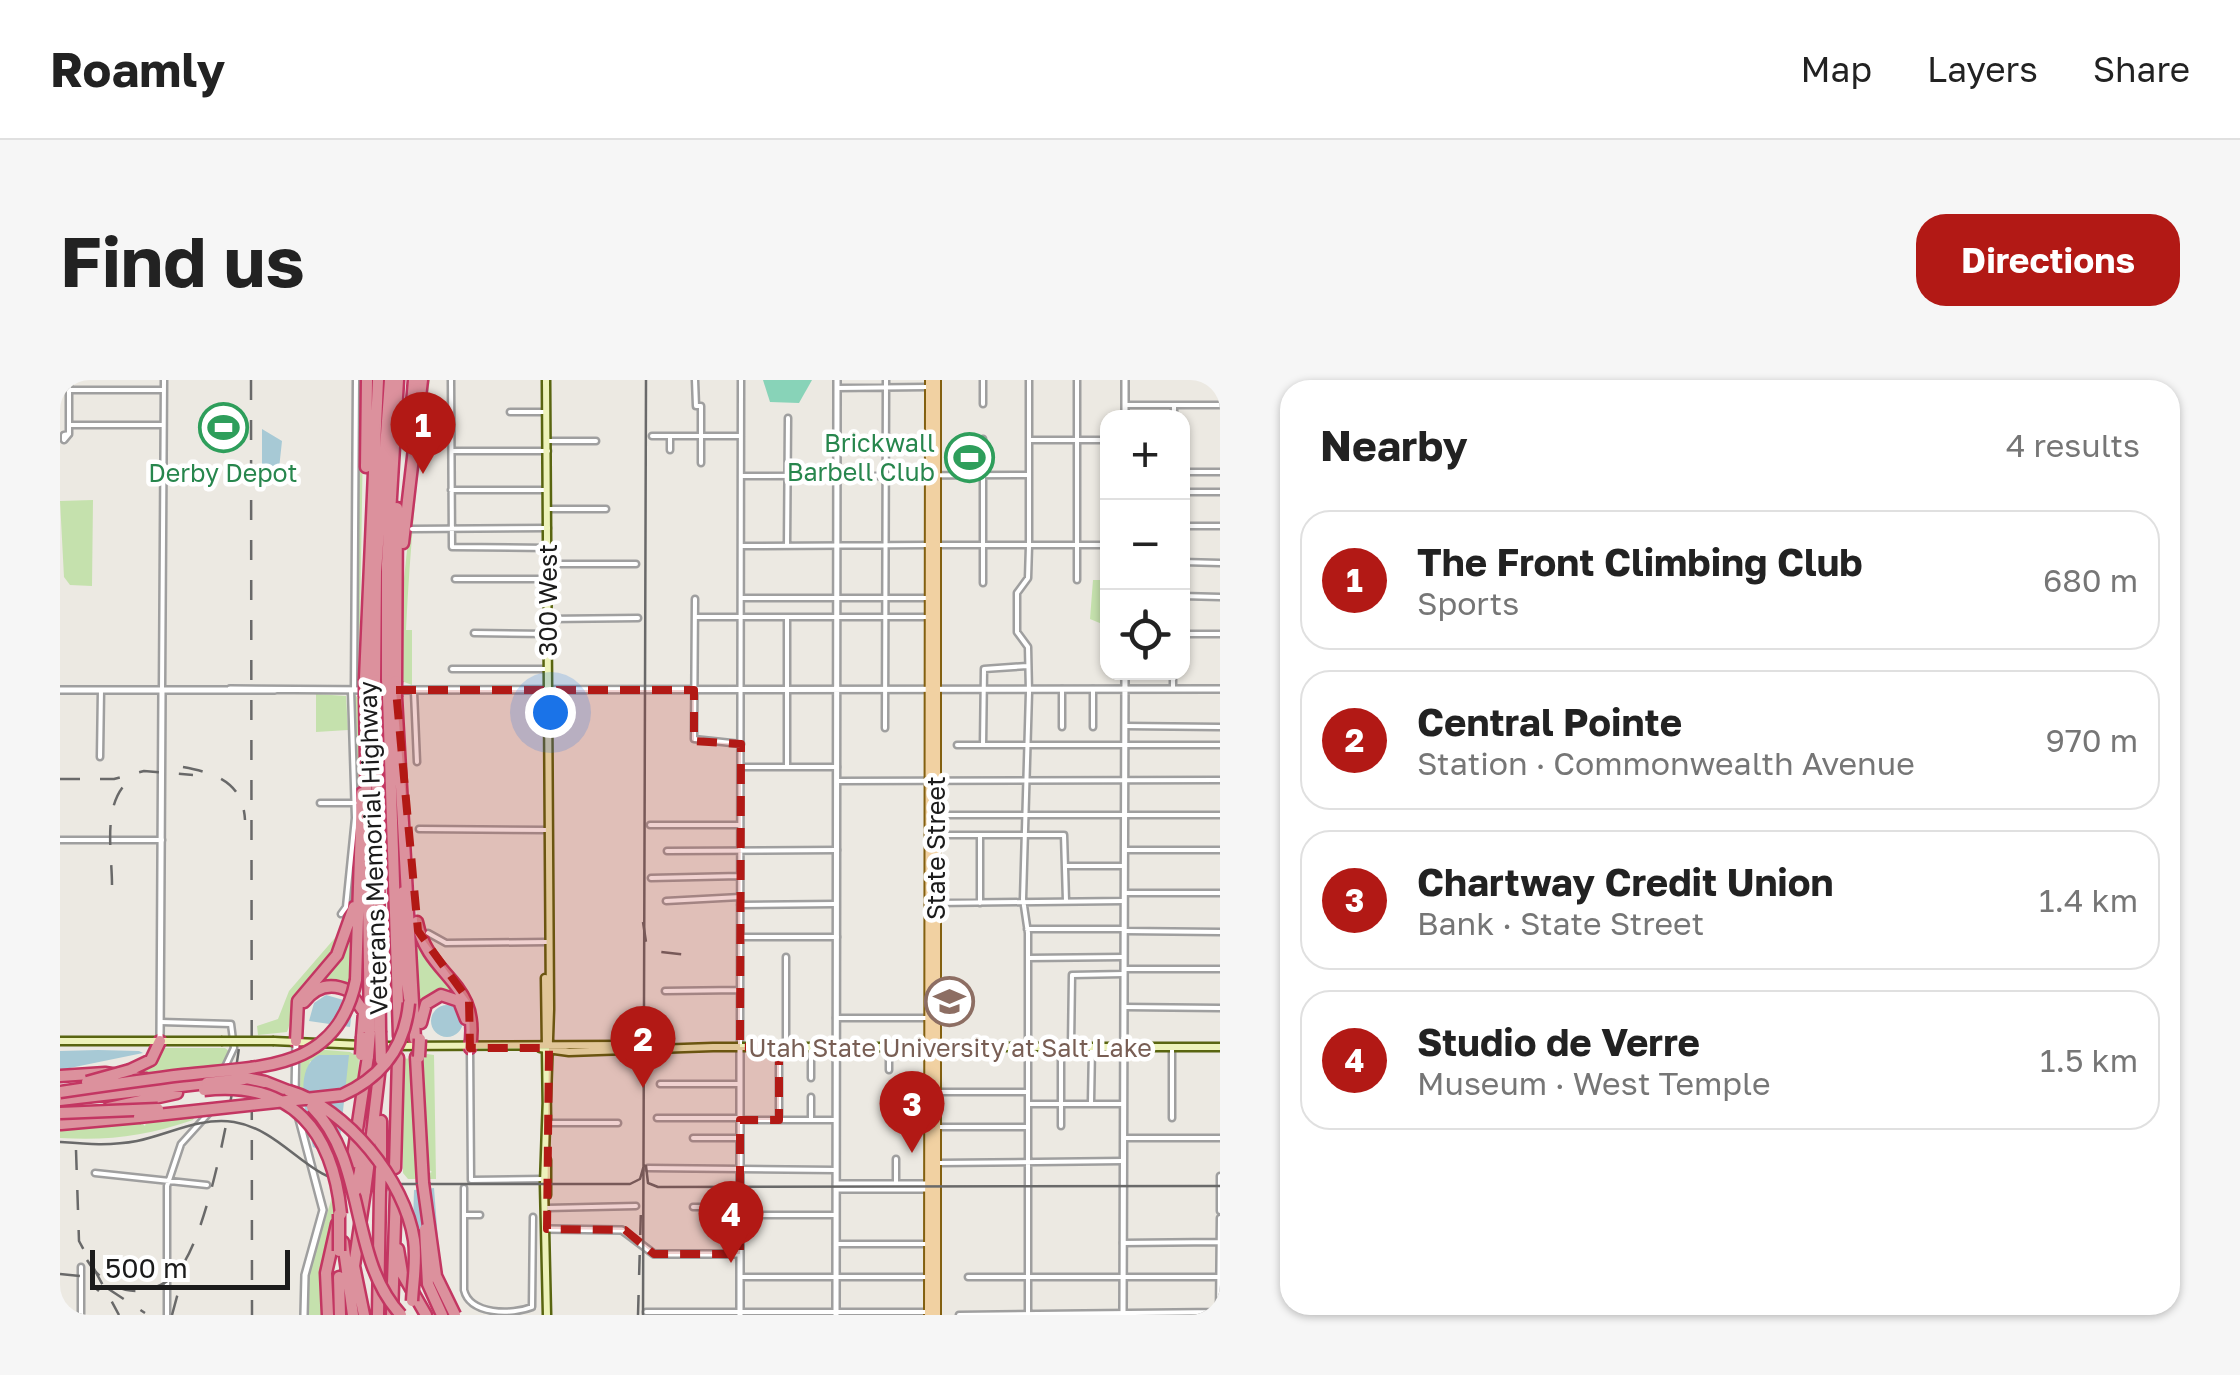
<!DOCTYPE html>
<meta charset="utf-8">
<style>
:root{--surface:#fff;--page:#f6f6f6;--text:#222;--muted:#767676;--line:#e0e0e0;--accent:#b21915}
body{margin:0;font-family:"Golos Text",sans-serif;background:var(--page);color:var(--text)}
.controls{position:absolute;right:30px;top:30px;display:grid;overflow:hidden;border-radius:20px;box-shadow:0 2px 8px #0004}
.controls button{width:90px;height:90px;display:grid;place-items:center;padding:0;border:0;border-bottom:2px solid var(--line);background:var(--surface);color:var(--text);font:50px sans-serif}
.scale{position:absolute;left:30px;bottom:25px;width:200px;box-sizing:border-box;padding-left:10px;border:5px solid #1b1b1b;border-top:0;font-size:28px;line-height:35px;white-space:nowrap;color:#1b1b1b;-webkit-text-stroke:8px #fff;paint-order:stroke}
.you{position:absolute;left:490px;top:332px;width:35px;height:35px;margin:-25px;border:8px solid #fff;border-radius:50%;background:#1a73e8;box-shadow:0 0 0 15px #1a73e833}
.badge{display:grid;place-items:center;width:65px;height:65px;border-radius:50%;background:var(--accent);color:#fff;font-size:32px;font-weight:700}
.pin{position:absolute;translate:-50% -82px;filter:drop-shadow(0 2px 5px #0008)}
.pin::after{content:'';position:absolute;top:52px;width:35px;height:30px;background:inherit;clip-path:polygon(0 0,100% 0,50% 100%)}
.list{margin:0;padding:0;list-style:none}
h2{display:flex;justify-content:space-between;align-items:center;height:130px;margin:0;padding:0 40px;font-size:42px}
h2 small{font-size:32px;font-weight:400;color:var(--muted)}
.list li{display:grid;grid-template-columns:65px 1fr auto;gap:30px;align-items:center;box-sizing:border-box;height:140px;margin:0 20px 20px;padding:0 20px;border:2px solid var(--line);border-radius:30px}
.list b{display:block;font-size:38px;white-space:nowrap}
.list p{margin:0;font-size:32px;white-space:nowrap;color:var(--muted)}
.list em{font-size:32px;font-style:normal;color:var(--muted)}
.icon{flex:none;width:55px;height:55px;fill:none;stroke:currentColor;stroke-width:2;stroke-linecap:round;stroke-linejoin:round}
.map{position:relative;flex:none;width:1160px;height:935px;overflow:hidden;border-radius:30px}
header{display:flex;align-items:center;gap:60px;box-sizing:border-box;height:140px;padding:0 50px;background:var(--surface);border-bottom:2px solid var(--line)}
header strong{font-size:48px}
nav{display:flex;gap:55px;margin-inline-start:auto;font-size:35px}
.intro{display:flex;align-items:center;justify-content:space-between;box-sizing:border-box;height:240px;padding:0 60px}
h1{margin:0;font-size:70px}
.button{padding:25px 45px;border-radius:30px;background:var(--accent);color:#fff;font-size:35px;font-weight:700}
main{display:flex;gap:60px;padding:0 60px}
aside{flex:1;background:var(--surface);border-radius:30px;box-shadow:0 2px 8px #0004}
.map>svg:first-child{display:block}
</style>
<header>
<strong>Roamly</strong>
<nav><a>Map</a><a>Layers</a><a>Share</a></nav>
</header>
<div class="intro"><h1>Find us</h1><a class="button">Directions</a></div>
<main>
<div class="map">
<svg width="1160" height="935" viewBox="0 0 1160 935">
<rect width="100%" height="100%" fill="#ece9e2"/>
<path fill="#c5e1ad" d="M299,0H304L299,305Z
M365,0H370C358,81 350,164 346,250H352V305L339,300L341,227Z
M33,120L32,206L10,205L4,197L0,121Z
M1033,200H1047V246L1030,239Z
M256,314L286,316L288,350L256,352Z
M295,315L299,319C300,379 303,495 286,549C277,580 251,591 236,616C229,628 232,641 227,652L198,655L197,646L218,639L229,611L287,544L282,542L288,536L297,439Z
M294,532L292,606L248,610L274,582Z
M354,550H355L400,618L385,612L359,629Z
M104,668H165L170,672L161,690L91,698L67,693L97,679Z
M254,669L290,672L299,677L298,705L287,711L250,681L245,715L240,712L241,678Z
M367,674L374,675L376,799H368L367,794L372,792L367,788L362,678Z
M352,678L360,799H348L343,793V679Z
M136,734L133,740C86,756 49,761 0,758V747L79,740L85,746L87,739Z
M275,808L277,835L265,935H247L248,894Z"/>
<path fill="#88d3b8" d="M703,0H752L739,23L710,22Z"/>
<path fill="#a7c9d5" d="M202,49L222,61L218,98L205,99L202,94Z
M266,615L287,621L292,631L290,647L249,641L254,623Z
M371 641a16 16 0 1 1 32 0a16 16 0 1 1-32 0Z
M38,670L79,671L83,673L0,690V671Z
M259,675H289L280,759L276,769L262,771L253,767C248,744 231,689 259,675Z
M374,808L382,911L374,929L352,879L354,810Z"/>
<g fill="none" stroke-linecap="round" stroke-linejoin="round">
<defs>
<path id="minor" d="M391,0L392,167L488,168
M635,0L636,26H641V83
M923,0V24
M1017,0V200
M777,8L867,7
M9,10H103
M1065,25H1160
M450,32H486
M1114,38V25
M9,45H103
M9,54L4,60V55L9,54V0
M592,56H681
M610,56V70
M969,60H1048
M488,61H536
M392,71H488
M1122,92H1160
M681,96L969,95
M391,110H487
M1122,112H1160
M488,129H546
M1122,146H1160
M352,149L488,148
M969,163V0
M877,165H967
M970,165H1048
M682,166L867,165
M727,166L728,38
M1122,182L1160,183
M488,184H576
M395,199H488
M923,203V59
M1122,216L1160,217
M681,218H871
M635,219L634,359L681,364
M635,237H870
M727,238V387
M488,239L578,238
M414,253L488,254
M1122,254H1160
M392,289H488
M1113,292V308
M102,310L104,0
M294,310L296,0
M354,312L357,382
M1065,346L1160,347
M1002,347V309
M1033,347V309
M825,348L826,0
M897,365H1160
M923,365L924,289L967,286
M40,377L41,310
M681,387H777
M777,401L1160,400
M260,423H295
M876,435H1160
M590,445H680
M359,449L488,450
M879,455H1004L1006,521
M920,455V523
M0,460H102
M1065,470H1160
M607,471L777,470
M1006,486H1064
M591,498L680,496
M1065,513H1160
M606,521L680,517
M875,523L1064,521
M680,525L775,524
M281,534L286,527L295,438L291,310
M967,549H1063
M1065,551L1160,552
M368,553L386,563L487,562
M681,557H777
M968,578L1063,577
M1064,589H1160
M605,611L680,610
M1064,627L1160,628
M776,638H867
M101,642L171,644L174,668L165,687
M680,665L681,0
M726,666V577
M829,666V690
M1011,666L1012,595L1064,594
M410,669L411,800L484,799
M751,698V666
M600,704H680
M878,712H968
M751,717V740
M1031,722L1032,667
M968,724H1063
M597,738H680
M842,738H870
M1112,738V667
M681,740H776
M719,740V667
M488,743H558
M1001,746V666
M876,747H966
M633,758H680
M1064,758H1160
M836,779V804
M879,783L1063,781
M588,788L776,790
M35,793L147,805
M1160,796V831
M404,808V910C410,935 452,935 472,927L473,837
M633,827H680
M487,828L576,826
M405,835H420
M681,835H776
M1063,863L1158,862
M776,864H866
M680,897H869
M908,897H1160
M586,932H869
M21,935V887
M107,935V806L121,764L149,733
M899,935L1160,932
M968,935V553L963,519L969,312L968,267L957,252V213L968,198L969,166
M1159,935L1160,838"/>
<path id="tertiary" d="M1065,38V0
M170,309L317,310
M0,310H215
M338,310L1160,309
M100,661L102,310
M680,667V935
M235,714L236,661
M239,739L263,830L245,895L244,935
M776,804H868
M776,809H868
M487,849L562,850L594,874H680
M776,935L777,0
M1063,935L1065,292"/>
<path id="secondary" d="M486,0L490,629L484,804L487,935
M485,598L487,739
M0,661H161
M214,661L302,665
M320,666L567,665
M480,668L509,672L653,667H1160
M487,780V815"/>
<path id="primary" d="M876,0V935
M869,935L870,0"/>
<path id="motorway" d="M352,24L354,0
M306,87L307,0
M343,163L362,0
M305,299L318,0
M315,300L316,192L330,0
M327,300V184L338,0
M336,301L337,128
M305,317L310,653
M316,317L320,651
M328,317L339,656
M336,317L355,659
M343,512L346,575
M357,542C369,600 421,599 410,668
M343,570L349,618
M296,600L302,413
M244,622C256,606 271,602 289,611L304,632L302,657
M361,643L366,624L381,615L399,621L406,639
M236,661L238,621L277,575L294,527
M356,677L363,803
M70,690L91,680L100,661
M0,696L45,693L86,699
M205,702L233,713
M0,720L147,703
M49,728L117,713
M0,740L23,735
M321,741V789
M1,744L79,737
M292,783L308,676
M308,788L320,686
M335,788L338,678
M300,791L303,760
M283,862L293,935
M338,869L342,893L366,935
M279,897L280,935
M268,935L266,893L277,844
M304,935L294,886L305,811
M318,935L320,811
M332,935L336,811"/>
</defs>
<use href="#minor" stroke="#9f9f9f" stroke-width="9"/>
<use href="#tertiary" stroke="#9f9f9f" stroke-width="10"/>
<use href="#secondary" stroke="#596510" stroke-width="11"/>
<use href="#primary" stroke="#836010" stroke-width="12"/>
<use href="#motorway" stroke="#c33662" stroke-width="15"/>
<use href="#minor" stroke="#fff" stroke-width="4"/>
<use href="#tertiary" stroke="#fff" stroke-width="5"/>
<use href="#secondary" stroke="#edf2ba" stroke-width="6"/>
<use href="#primary" stroke="#f1d1a2" stroke-width="8"/>
<use href="#motorway" stroke="#dc919d" stroke-width="10"/>
<path stroke="#696969" stroke-width="2.5" d="M0,762C26,764 51,766 77,761C110,754 139,737 174,742C223,750 247,800 295,804H570L580,799L584,785
M586,786L588,803L598,807L1160,806
M583,935L586,0"/>
<path stroke="#696969" stroke-width="2.5" stroke-dasharray="20 20" stroke-linecap="butt" d="M191,0L192,935
M123,387C155,393 183,402 185,440
M0,399H54L84,391L133,395
M52,505C52,469 40,415 77,395
M583,542L586,562L593,571L628,575
M16,770L19,861L59,935
M27,880C38,898 55,911 77,911C93,910 109,903 118,891C149,855 174,710 180,660
M0,894L20,896L39,911
M47,908L85,933
M112,935L125,887
M578,935L581,828"/>
<defs>
<path id="secondary-bridge" d="M161,661H214"/>
<path id="motorway-bridge" d="M315,300L316,317
M327,300L328,317
M336,301V317
M305,317V299
M320,651L321,680
M301,675L302,657
M308,676L310,653
M359,677L360,659
M177,696L205,702
M27,702L70,690
M147,703L184,699
M144,710C233,700 273,752 281,834
M229,711C287,728 345,801 354,860C357,880 353,901 352,921
M0,712C41,706 82,700 123,695C198,686 277,693 296,600
M252,727C308,783 288,878 341,935
M0,733L98,729
M79,737L282,715C322,697 345,667 349,623
M363,803L376,896L395,935
M296,810L300,791
M305,811L308,788
M320,811L321,789
M279,834V871
M365,849L368,904L382,935"/>
</defs>
<use href="#secondary-bridge" stroke="#596510" stroke-width="11" stroke-linecap="butt"/>
<use href="#motorway-bridge" stroke="#c33662" stroke-width="15" stroke-linecap="butt"/>
<use href="#secondary-bridge" stroke="#edf2ba" stroke-width="6"/>
<use href="#motorway-bridge" stroke="#dc919d" stroke-width="10"/>
</g>
<path fill="#b21915" fill-opacity="0.2" stroke="#b21915" stroke-width="8" stroke-dasharray="20 12" stroke-linejoin="round" d="M336,310H634V361L681,364L680,667H719V740H680V874H594L565,850L487,849L489,668H410L409,621L358,551Z"/>
<defs>
<symbol id="stadium-ring" viewBox="-11 -11 22 22"><circle r="9.5" fill="#fff" stroke="#2e9e5b" stroke-width="1.5"/><path d="M0-5a6.5 5 0 1 0 0 10a6.5 5 0 1 0 0-10ZM-3.5-1.8h7v3.6h-7Z" fill="#2e9e5b"/></symbol>
<symbol id="university-ring" viewBox="-11 -11 22 22"><circle r="9.5" fill="#fff" stroke="#8d6e63" stroke-width="1.5"/><path d="M0-5L7-2L0 1L-7-2ZM-4 1L0 2.5L4 1V4Q0 6-4 4Z" fill="#8d6e63"/></symbol>
</defs>
<g fill-rule="evenodd">
<use href="#stadium-ring" x="136" y="20" width="55" height="55"/>
<use href="#stadium-ring" x="882" y="50" width="55" height="55"/>
<use href="#university-ring" x="862" y="594" width="55" height="55"/>
</g>
<g text-anchor="middle" stroke-width="9" stroke-linejoin="round" paint-order="stroke">
<g font-size="25" fill="#27864d" stroke="#fff" text-anchor="end">
<text x="875" y="72">Brickwall<tspan x="875" dy="29">Barbell Club</tspan></text>
<text x="163" y="102" text-anchor="middle">Derby Depot</text>
</g>
<g font-size="25" fill="#1b1b1b" stroke="#fff">
<text transform="translate(488 220) rotate(-90)" y="9">300 West</text>
<text transform="translate(313 468) rotate(-92)" y="9">Veterans Memorial Highway</text>
<text transform="translate(876 468) rotate(-90)" y="9">State Street</text>
</g>
<g font-size="25" fill="#785e54" stroke="#fff">
<text x="890" y="677">Utah State University at Salt Lake</text>
</g>
</g>
</svg>
<div class="controls">
<button>+</button>
<button>−</button>
<button><svg class="icon" aria-label="locate" viewBox="0 0 24 24"><circle cx="12" cy="12" r="6"/><path d="M12 2v4M12 18v4M2 12h4M18 12h4"/></svg></button>
</div>
<div class="scale">500 m</div>
<div class="you"></div>
<div class="pin badge" style="left:363px;top:94px">1</div>
<div class="pin badge" style="left:583px;top:708px">2</div>
<div class="pin badge" style="left:852px;top:773px">3</div>
<div class="pin badge" style="left:671px;top:883px">4</div>
</div>
<aside>
<h2>Nearby<small>4 results</small></h2>
<ul class="list">
<li><span class="badge">1</span><div><b>The Front Climbing Club</b><p>Sports</p></div><em>680 m</em></li>
<li><span class="badge">2</span><div><b>Central Pointe</b><p>Station · Commonwealth Avenue</p></div><em>970 m</em></li>
<li><span class="badge">3</span><div><b>Chartway Credit Union</b><p>Bank · State Street</p></div><em>1.4 km</em></li>
<li><span class="badge">4</span><div><b>Studio de Verre</b><p>Museum · West Temple</p></div><em>1.5 km</em></li>
</ul>
</aside>
</main>
